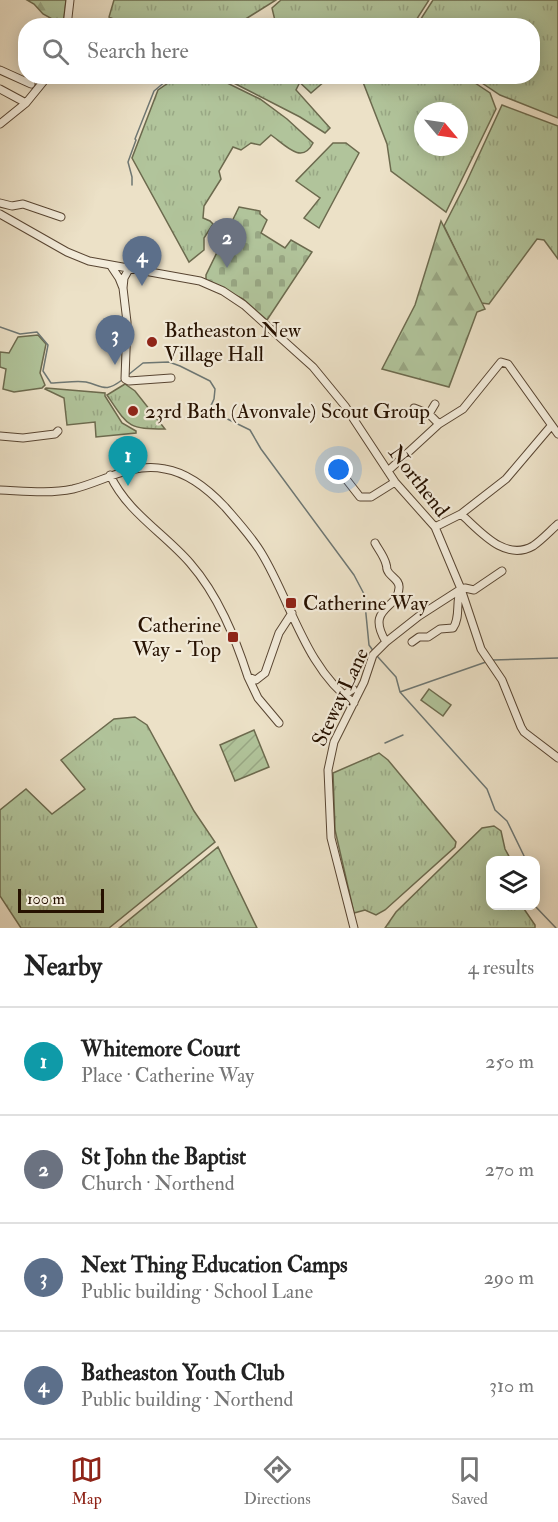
<!DOCTYPE html>
<meta charset="utf-8">
<style>
:root{--surface:#fff;--page:#f2f2f2;--text:#222;--muted:#767676;--line:#e0e0e0;--accent:#8f2418}
body{margin:0;font-family:"IM FELL Double Pica",serif;background:var(--page);color:var(--text)}
.controls{position:absolute;right:18px;bottom:18px;display:grid;overflow:hidden;border-radius:12px;box-shadow:0 3px 15px #0003}
.controls button{width:54px;height:54px;display:grid;place-items:center;padding:0;border:0;border-bottom:2px solid var(--line);background:var(--surface);color:var(--text);font:30px sans-serif}
.compass{position:absolute;left:414px;top:102px;width:54px;height:54px;border-radius:50%;background:var(--surface);box-shadow:0 3px 15px #0003;rotate:119deg}
.scale{position:absolute;left:18px;bottom:15px;width:86px;box-sizing:border-box;padding-left:6px;border:3px solid #261100;border-top:0;font-size:16px;line-height:21px;white-space:nowrap;color:#261100;-webkit-text-stroke:4px #f3ecdb;paint-order:stroke}
.you{position:absolute;left:339px;top:470px;width:21px;height:21px;margin:-15px;border:4px solid #fff;border-radius:50%;background:#1a73e8;box-shadow:0 0 0 9px #1a73e833}
.badge{display:grid;place-items:center;width:39px;height:39px;border-radius:50%;background:var(--accent);color:#fff;font-size:20px;font-weight:700}
.pin{position:absolute;translate:-50% -50px;filter:drop-shadow(0 2px 3px #0008)}
.pin::after{content:'';position:absolute;top:32px;width:21px;height:18px;background:inherit;clip-path:polygon(0 0,100% 0,50% 100%)}
.list{margin:0;padding:0;list-style:none}
h2{display:flex;justify-content:space-between;align-items:center;height:78px;margin:0;padding:0 24px;font-size:26px}
h2 small{font-size:20px;font-weight:400;color:var(--muted)}
.list li{display:grid;grid-template-columns:39px 1fr auto;gap:18px;align-items:center;box-sizing:border-box;height:108px;padding:0 24px;border-top:2px solid var(--line)}
.list b{display:block;font-size:22px;white-space:nowrap}
.list p{margin:0;font-size:20px;white-space:nowrap;color:var(--muted)}
.list em{font-size:20px;font-style:normal;color:var(--muted)}
.icon{flex:none;width:33px;height:33px;fill:none;stroke:currentColor;stroke-width:2;stroke-linecap:round;stroke-linejoin:round}
.map{position:relative;flex:none;width:558px;height:928px;overflow:hidden}
.search{position:absolute;background:var(--surface);box-shadow:0 3px 15px #0003;left:18px;right:18px;top:18px;height:66px;display:flex;align-items:center;gap:15px;box-sizing:border-box;padding:0 21px;border-radius:24px;color:var(--muted);font-size:22px}
.sheet{height:510px;background:var(--surface)}
nav{display:flex;justify-content:space-around;align-items:center;box-sizing:border-box;height:84px;border-top:2px solid var(--line);background:var(--surface);font-size:16px;color:var(--muted)}
nav a{display:grid;justify-items:center;gap:3px}
nav .on{color:var(--accent)}
.map>svg:first-child{display:block}
</style>
<div class="map">
<svg width="558" height="928" viewBox="0 0 558 928">
<defs>
<pattern id="grass-tufts" width="24" height="20" patternUnits="userSpaceOnUse" patternTransform="scale(1.5)"><rect width="24" height="20" fill="#b1c49b"/><path d="M3 7l-1-3M5 7V3M7 7l1-3M15 17l-1-3M17 17v-4M19 17l1-3" fill="none" stroke="#98a784"/></pattern>
<pattern id="forest-firs" width="22" height="20" patternUnits="userSpaceOnUse" patternTransform="scale(1.5)"><rect width="22" height="20" fill="#b1c49b"/><path d="M5 1l3.5 6h-7zM16 11l3.5 6h-7z" fill="#98a784"/></pattern>
<pattern id="cemetery-stones" width="16" height="16" patternUnits="userSpaceOnUse" patternTransform="scale(1.5)"><rect width="16" height="16" fill="#b1c49b"/><path d="M2 7V4a2 2 0 0 1 4 0v3zM10 15v-3a2 2 0 0 1 4 0v3z" fill="#98a784"/></pattern>
<pattern id="garden-furrows" width="10" height="10" patternUnits="userSpaceOnUse" patternTransform="scale(1.5)"><rect width="10" height="10" fill="#b1c49b"/><path d="M-1 1l2-2M0 10L10 0M9 11l2-2" fill="none" stroke="#98a784"/></pattern>
</defs>
<rect width="100%" height="100%" fill="#ece1c7"/>
<filter id="stains"><feTurbulence type="fractalNoise" baseFrequency=".00333" numOctaves="4"/><feColorMatrix values="0 0 0 0 .2 0 0 0 0 .09 0 0 0 0 .02 0 0 0 .5 -.17"/></filter>
<radialGradient id="worn" r=".72"><stop offset=".6" stop-color="#630" stop-opacity="0"/><stop offset="1" stop-color="#630" stop-opacity=".3"/></radialGradient>
<path fill="url(#grass-tufts)" stroke="#6c6a4e" stroke-width="1.5" fill-rule="evenodd" d="M114,0H276L236,25H126L109,17Z
M281,0H429L413,25H276L272,8Z
M433,0H558V118L500,95L473,77L532,76V26L417,25Z
M177,77H215L260,99L287,119L313,143C302,165 285,145 271,135L260,145L251,143L241,150L233,147L219,171L221,179L204,206L203,218L210,221L213,224L204,238V250L189,262L132,158L158,90Z
M222,77H292L299,84L296,90L330,128L325,133L300,117Z
M294,77H352L344,82L336,79L330,82L325,81L311,93Z
M361,77H466L490,93L496,109L446,212L391,171L387,144ZM423,111H459V147H423Z
M502,105L558,126V259L544,240L537,239L489,304L481,303L444,226L466,183Z
M333,143H346L359,153L319,228L304,218L320,198L296,181Z
M125,384L135,391L165,429C127,429 128,426 107,395Z
M46,388L105,393V396L122,423L136,431V433L96,437L95,422L67,425L64,398L45,389Z
M135,717L147,725L194,811L215,842L109,928H21L0,896V810L26,789L52,814L85,789L61,760L114,719Z
M379,753L388,760L456,842L455,847L385,910L376,915L365,910L354,913L335,830L333,773Z
M494,826L501,831L505,849L511,860H490V906H522L535,925V928H385L396,912L482,828Z
M218,847L257,928H119Z"/>
<path fill="url(#forest-firs)" stroke="#6c6a4e" stroke-width="1.5" d="M27,0H66L63,25L43,14L34,4Z
M441,221L485,309L477,312L449,387L382,369L415,305Z"/>
<path fill="url(#cemetery-stones)" stroke="#6c6a4e" stroke-width="1.5" d="M239,207L260,211V214L267,220L261,233L285,248L291,240L312,252L267,320L243,299L206,281V275Z"/>
<path fill="#b1c49b" stroke="#6c6a4e" stroke-width="1.5" d="M38,335L46,344L40,373L45,385L42,388L14,392L3,389L6,369L0,367V352L9,353L18,337Z
M429,689L451,705L443,716L421,700Z"/>
<path fill="url(#garden-furrows)" stroke="#6c6a4e" stroke-width="1.5" d="M254,730L269,767L235,781L220,745Z"/>
<g fill="none" stroke-linecap="round" stroke-linejoin="round">
<path stroke="#6e7773" stroke-width="1.5" d="M132,185V177L128,162L136,140L135,139L154,91L172,76
M0,327L20,334L37,332L48,345L43,371L51,383C62,383 76,380 86,382C103,386 105,393 122,380
M128,375L143,363L169,362L180,366L210,381L215,389L214,399L209,410L250,430L261,449L354,575L364,594L369,645L374,652
M377,656L396,677L400,692L487,789L495,810L507,821L526,860
M493,660L558,658
M400,692L486,662
M385,743L403,735
M535,906L556,928"/>
<defs>
<path id="street" d="M67,26L70,0
M0,70L31,84
M0,89L26,103
M0,124L26,103L48,76
M0,203L12,206L23,204L61,217
M0,214L67,252L89,261L200,281L223,291L244,305L313,367L345,406L395,482L435,527L461,589L481,649L502,680L521,727L524,732L558,758
M111,266L119,278L123,288L124,278L129,269
M123,288L127,322L125,379L129,381L171,378
M414,408L429,414L439,424
M429,414L435,404
M0,436L23,438L55,434L58,431
M335,465L360,497H371L395,482
M389,470L439,424L463,409L501,362L508,364L558,434
M110,475C127,512 164,533 190,563C218,595 235,637 248,677L256,680L265,673L279,633L292,613
M0,490C24,491 49,494 73,489C103,482 131,462 165,469C189,473 209,490 225,507C238,522 252,537 262,554C291,602 306,669 354,703
M461,514C480,531 505,562 533,546C542,540 550,531 558,524
M435,527L461,514L506,479L551,426
M375,543C378,549 384,556 386,564C388,570 385,567 389,573C393,578 400,581 399,588C398,610 365,607 386,642
M461,589L465,588L474,590L502,571
M412,642L419,637H428L440,629L453,628C461,617 455,601 461,589
M248,677L258,698L279,723
M344,695L353,689
M354,928L331,838L328,770L334,742L364,682L373,655L386,642L419,616L461,589"/>
</defs>
<use href="#street" stroke="#584532" stroke-width="9"/>
<use href="#street" stroke="#f3ecdb" stroke-width="7"/>
</g>
<g fill="#8f2418" stroke="#f3ecdb" stroke-width="2">
<circle cx="152" cy="342" r="6"/>
<circle cx="133" cy="411" r="6"/>
<rect x="285" y="597" width="12" height="12" rx="3"/>
<rect x="227" y="631" width="12" height="12" rx="3"/>
</g>
<g text-anchor="middle" stroke-width="4.5" stroke-linejoin="round" paint-order="stroke">
<g font-size="21" fill="#261100" stroke="#f3ecdb" text-anchor="start">
<text x="164" y="337">Batheaston New<tspan x="164" dy="24">Village Hall</tspan></text>
<text x="145" y="418">23rd Bath (Avonvale) Scout Group</text>
<text x="303" y="610">Catherine Way</text>
<text x="221" y="632" text-anchor="end">Catherine<tspan x="221" dy="24">Way - Top</tspan></text>
</g>
<g font-size="21" fill="#261100" stroke="#f3ecdb">
<text transform="translate(419 481) rotate(52)" y="7">Northend</text>
<text transform="translate(340 697) rotate(-65)" y="7">Steway Lane</text>
</g>
</g>
<rect width="100%" height="100%" filter="url(#stains)"/>
<rect width="100%" height="100%" fill="url(#worn)"/>
</svg>
<div class="controls">
<button><svg class="icon" aria-label="layers" viewBox="0 0 24 24"><path d="M12 4l9 5-9 5-9-5zM3 14l9 5 9-5"/></svg></button>
</div>
<svg class="compass" viewBox="-18 -18 36 36"><path d="M0-13l5 13h-10z" fill="#e53935"/><path d="M0 13l5-13h-10z" fill="#767676"/></svg>
<div class="scale">100 m</div>
<div class="you"></div>
<div class="pin badge" style="left:128px;top:486px;background:#0f9aa8">1</div>
<div class="pin badge" style="left:227px;top:268px;background:#6b7280">2</div>
<div class="pin badge" style="left:115px;top:365px;background:#5c6f8a">3</div>
<div class="pin badge" style="left:142px;top:286px;background:#5c6f8a">4</div>
<div class="search"><svg class="icon" aria-label="search" viewBox="0 0 24 24"><circle cx="10" cy="10" r="6"/><path d="M15 15l6 6"/></svg>Search here</div>
</div>
<section class="sheet">
<h2>Nearby<small>4 results</small></h2>
<ul class="list">
<li><span class="badge" style="background:#0f9aa8">1</span><div><b>Whitemore Court</b><p>Place · Catherine Way</p></div><em>250 m</em></li>
<li><span class="badge" style="background:#6b7280">2</span><div><b>St John the Baptist</b><p>Church · Northend</p></div><em>270 m</em></li>
<li><span class="badge" style="background:#5c6f8a">3</span><div><b>Next Thing Education Camps</b><p>Public building · School Lane</p></div><em>290 m</em></li>
<li><span class="badge" style="background:#5c6f8a">4</span><div><b>Batheaston Youth Club</b><p>Public building · Northend</p></div><em>310 m</em></li>
</ul>
</section>
<nav>
<a class="on"><svg class="icon" aria-label="map" viewBox="0 0 24 24"><path d="M3 6l6-2 6 2 6-2v14l-6 2-6-2-6 2zM9 4v14M15 6v14"/></svg>Map</a>
<a><svg class="icon" aria-label="directions" viewBox="0 0 24 24"><path d="M12 3l9 9-9 9-9-9zM9 14v-3h6M13 9l2 2-2 2"/></svg>Directions</a>
<a><svg class="icon" aria-label="saved" viewBox="0 0 24 24"><path d="M7 4h10v16l-5-4-5 4z"/></svg>Saved</a>
</nav>
